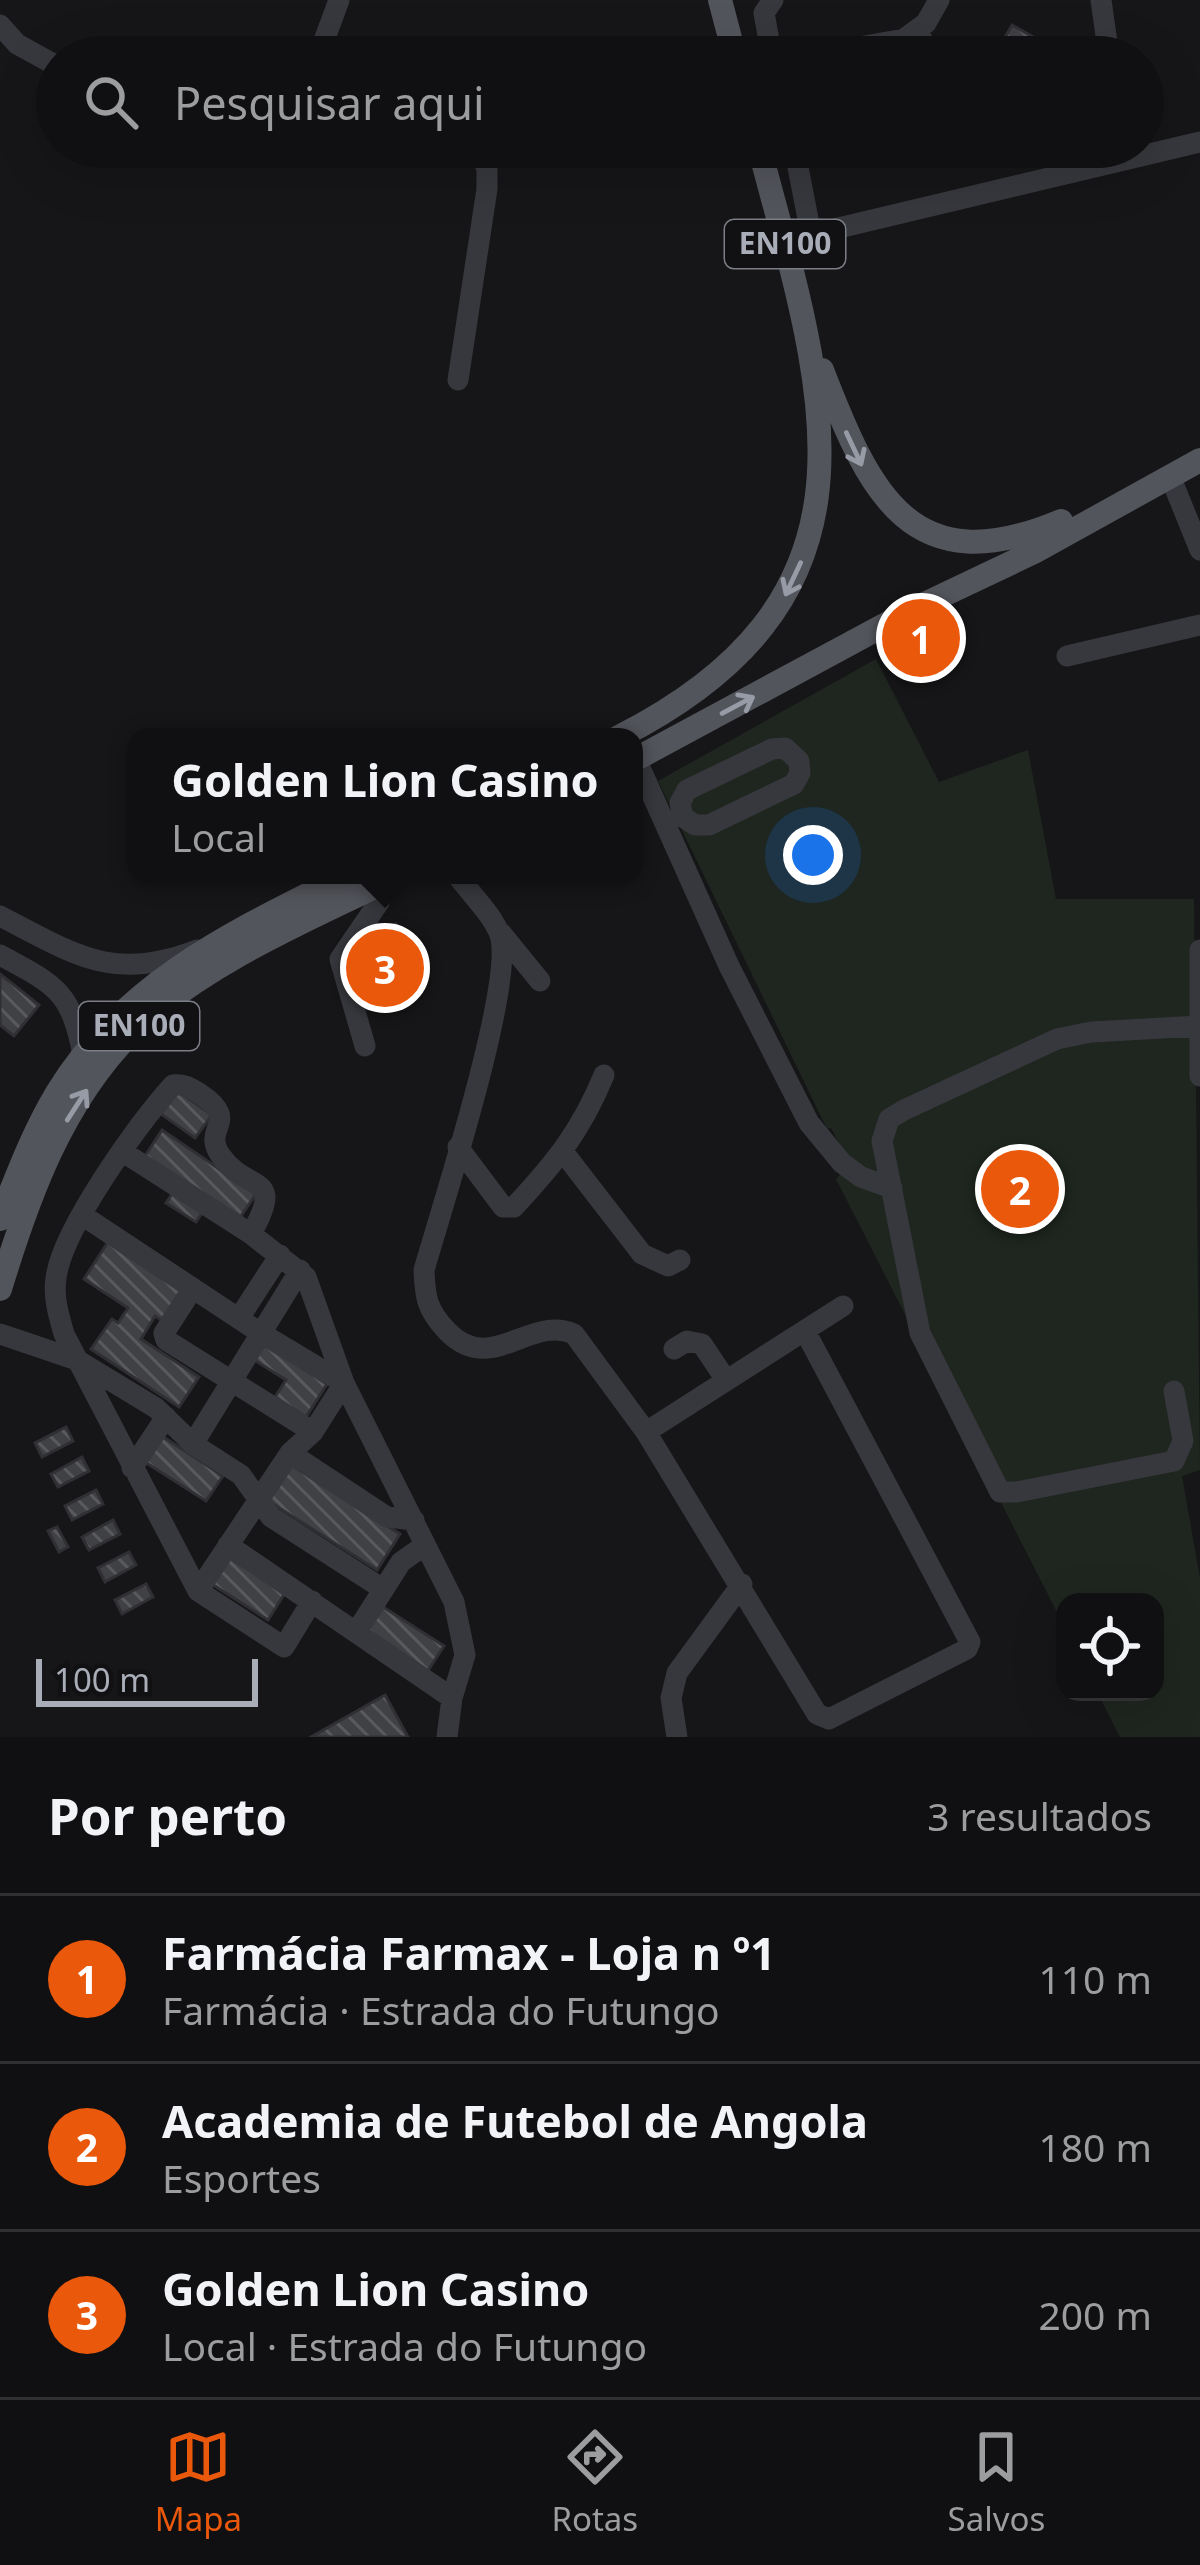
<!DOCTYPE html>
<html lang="pt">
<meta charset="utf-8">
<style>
:root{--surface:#101012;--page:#1e1e20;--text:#f1f3f6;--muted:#9c9d9f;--line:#303032;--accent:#ea580c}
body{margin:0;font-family:"Noto Sans",sans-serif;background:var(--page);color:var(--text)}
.controls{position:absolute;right:36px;bottom:36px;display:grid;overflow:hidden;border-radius:24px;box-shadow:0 12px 48px #0002}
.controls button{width:108px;height:108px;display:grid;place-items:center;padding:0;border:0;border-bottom:3px solid var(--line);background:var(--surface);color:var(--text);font:60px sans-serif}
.scale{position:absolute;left:36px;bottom:30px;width:222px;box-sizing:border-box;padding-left:12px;border:6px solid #a8adb8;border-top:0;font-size:33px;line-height:42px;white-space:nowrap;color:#a8adb8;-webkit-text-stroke:9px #111113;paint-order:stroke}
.you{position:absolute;left:813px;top:855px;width:42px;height:42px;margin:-30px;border:9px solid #fff;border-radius:50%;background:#1a73e8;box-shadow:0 0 0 18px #1a73e833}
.badge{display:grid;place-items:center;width:78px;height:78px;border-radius:50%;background:var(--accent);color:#fff;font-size:39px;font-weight:700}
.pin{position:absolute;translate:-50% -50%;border:6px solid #fff;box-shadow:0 3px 12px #0006}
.popup{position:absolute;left:127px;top:728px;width:516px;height:156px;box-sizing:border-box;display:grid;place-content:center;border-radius:24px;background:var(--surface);filter:drop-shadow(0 3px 9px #0005);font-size:39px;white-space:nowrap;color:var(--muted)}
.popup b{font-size:45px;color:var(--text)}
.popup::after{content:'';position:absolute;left:50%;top:100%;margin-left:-24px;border:24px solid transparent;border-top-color:var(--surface)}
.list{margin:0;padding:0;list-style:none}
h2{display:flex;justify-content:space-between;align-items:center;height:156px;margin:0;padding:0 48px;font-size:51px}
h2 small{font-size:39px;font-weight:400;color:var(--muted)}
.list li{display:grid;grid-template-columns:78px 1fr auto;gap:36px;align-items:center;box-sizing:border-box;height:168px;padding:0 48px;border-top:3px solid var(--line)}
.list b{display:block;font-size:45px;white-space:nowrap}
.list p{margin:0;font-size:39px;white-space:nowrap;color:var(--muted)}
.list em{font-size:39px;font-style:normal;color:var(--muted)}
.icon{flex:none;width:66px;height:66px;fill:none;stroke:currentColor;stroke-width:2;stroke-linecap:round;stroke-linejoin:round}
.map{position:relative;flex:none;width:1200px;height:1737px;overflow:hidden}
.search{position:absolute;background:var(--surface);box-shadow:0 12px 48px #0002;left:36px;right:36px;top:36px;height:132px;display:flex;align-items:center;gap:30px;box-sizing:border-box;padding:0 42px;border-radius:66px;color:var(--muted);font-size:45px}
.sheet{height:660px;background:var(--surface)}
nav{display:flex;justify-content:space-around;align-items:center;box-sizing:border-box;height:168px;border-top:3px solid var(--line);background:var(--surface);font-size:33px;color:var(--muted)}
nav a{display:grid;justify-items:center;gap:6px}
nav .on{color:var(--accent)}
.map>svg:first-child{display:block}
</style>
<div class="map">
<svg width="1200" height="1737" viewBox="0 0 1200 1737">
<defs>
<pattern id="building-back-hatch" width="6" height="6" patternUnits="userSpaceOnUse" patternTransform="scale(3)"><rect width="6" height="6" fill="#404145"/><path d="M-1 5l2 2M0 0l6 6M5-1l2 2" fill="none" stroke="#595a5e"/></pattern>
</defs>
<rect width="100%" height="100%" fill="#161618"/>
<path fill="#1e261f" d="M876,659L939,782L1028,750L1056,899H1194L1200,1470L1182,1476L1200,1578V1737H1120L1097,1692H1155V1602H1065V1628L836,1179L850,1164L831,1128L827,1129L658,781Z"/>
<path fill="url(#building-back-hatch)" stroke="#303034" stroke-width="3" d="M1012,25L1037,39L1027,57H1011L998,50Z
M396,924L417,956L396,980L372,989L358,953Z
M0,974L39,1005L14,1036L0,1025Z
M178,1091L212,1115L195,1138L161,1114Z
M162,1130L256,1194L239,1219L145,1156Z
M174,1191L204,1210L196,1222L166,1203Z
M108,1242L183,1292L163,1321L155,1316L141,1339L199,1377L179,1407L91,1349L112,1319L118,1323L128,1308L84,1279Z
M259,1340L327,1384L306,1417L275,1397L286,1380L248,1356Z
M66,1427L73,1441L42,1457L35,1443Z
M162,1436L223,1476L206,1501L145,1462Z
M82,1457L89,1471L58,1487L51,1474Z
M288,1463L400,1534L377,1570L265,1499Z
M96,1490L103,1504L72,1520L65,1506Z
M113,1520L120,1534L89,1550L82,1537Z
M57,1527L68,1547L59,1552L48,1531Z
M129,1552L136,1565L105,1582L98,1568Z
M224,1554L285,1593L268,1620L207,1581Z
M146,1584L153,1597L122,1614L115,1600Z
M383,1607L444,1646L427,1672L366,1633Z
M385,1695L408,1737H311Z"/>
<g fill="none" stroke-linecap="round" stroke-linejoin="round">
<path stroke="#37383d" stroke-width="21" d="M1101,0L1109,57
M0,25L17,44L57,66
M916,31L925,44L923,57
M318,57L339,0
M772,57L764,13L773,0
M803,57L904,39L926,23L939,0
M794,147L811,234
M784,241L1200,142
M458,380L487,189V169L478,147
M1170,476L1200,550
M1067,656L1200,625
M785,748L799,761L800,773L794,784L709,825H695L683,817L680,803L687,790L772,749Z
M636,759L729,966L809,1123L842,1163L861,1177L892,1188
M457,875C470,893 493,915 500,935C515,983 441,1210 424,1270C425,1298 427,1310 447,1331C491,1377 530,1314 574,1334L646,1432L817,1714L829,1719L967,1649L970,1642L805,1331
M0,916C74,954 113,983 197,950
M500,932L540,981
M1200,950V1076
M0,955C56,985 71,991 83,1055
M365,1046L340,959L379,902L384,882
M458,1147L503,1207H514C555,1163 581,1131 604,1075
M123,1152L251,1234L306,1277L344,1383L454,1602L465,1655L452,1698L447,1737
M564,1153L642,1254L668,1266L680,1260
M82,1215L259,1332L344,1383L313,1432L290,1453L198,1591
M251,1234C286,1172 248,1194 221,1156C200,1127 243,1122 199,1093C189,1087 184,1084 173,1085C139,1123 62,1229 56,1278C53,1298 59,1316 64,1334L198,1591L284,1647L312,1601
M193,1288L164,1333L166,1340L313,1432
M239,1318L280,1255
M0,1334L77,1360L156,1408L193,1444L241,1475L271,1517L383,1589
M674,1349L687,1341L702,1344L726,1380
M1174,1391L1183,1441L1174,1461L1017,1492H1000L920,1333L882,1141L889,1119L904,1110L1057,1039L1091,1032L1199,1026
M646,1432L843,1306
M193,1444L300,1270
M290,1453L387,1517L414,1520
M132,1468L166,1417
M228,1545L452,1698
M357,1631L401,1562L425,1545
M677,1737L671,1698L677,1673L742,1584"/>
<path stroke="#53555c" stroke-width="24" d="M720,0L735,57
M822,370C870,494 911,584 1061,521
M619,737C898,595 825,395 759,147
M634,760L916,608L1034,552L1200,460
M0,1219C17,1176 33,1133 57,1093C124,982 235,931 347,875
M0,1289C28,1197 62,1102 132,1032C201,964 313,917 400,875"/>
</g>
<defs><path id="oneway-shaft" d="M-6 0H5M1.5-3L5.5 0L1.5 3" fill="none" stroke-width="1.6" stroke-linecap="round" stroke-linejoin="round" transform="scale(3)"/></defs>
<g stroke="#979ba6">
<use href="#oneway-shaft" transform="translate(854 449) rotate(65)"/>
<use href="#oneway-shaft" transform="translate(793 579) rotate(115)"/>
<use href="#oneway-shaft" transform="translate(738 705) rotate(-28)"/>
<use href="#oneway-shaft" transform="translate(77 1105) rotate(-57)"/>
</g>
<g text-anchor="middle" stroke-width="12" stroke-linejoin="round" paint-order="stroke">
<g fill="#111113" stroke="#7b7e86" stroke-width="3">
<rect x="725" y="220" width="120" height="48" rx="9"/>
<rect x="79" y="1002" width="120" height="48" rx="9"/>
</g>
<g font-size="30" font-weight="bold" fill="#a8adb8">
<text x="785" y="254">EN100</text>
<text x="139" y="1036">EN100</text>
</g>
</g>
</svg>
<div class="controls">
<button><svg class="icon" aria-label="locate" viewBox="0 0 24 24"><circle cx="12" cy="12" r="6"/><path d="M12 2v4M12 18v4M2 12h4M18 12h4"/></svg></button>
</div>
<div class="scale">100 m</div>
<div class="you"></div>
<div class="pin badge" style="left:921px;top:638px">1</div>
<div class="pin badge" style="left:1020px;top:1189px">2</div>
<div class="pin badge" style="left:385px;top:968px">3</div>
<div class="popup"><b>Golden Lion Casino</b>Local</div>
<div class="search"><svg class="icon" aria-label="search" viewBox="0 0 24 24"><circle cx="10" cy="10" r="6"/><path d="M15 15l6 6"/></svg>Pesquisar aqui</div>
</div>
<section class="sheet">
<h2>Por perto<small>3 resultados</small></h2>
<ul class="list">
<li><span class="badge">1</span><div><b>Farmácia Farmax - Loja n º1</b><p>Farmácia · Estrada do Futungo</p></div><em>110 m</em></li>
<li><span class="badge">2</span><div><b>Academia de Futebol de Angola</b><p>Esportes</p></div><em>180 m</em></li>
<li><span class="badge">3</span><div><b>Golden Lion Casino</b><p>Local · Estrada do Futungo</p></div><em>200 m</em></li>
</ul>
</section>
<nav>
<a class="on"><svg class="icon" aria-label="map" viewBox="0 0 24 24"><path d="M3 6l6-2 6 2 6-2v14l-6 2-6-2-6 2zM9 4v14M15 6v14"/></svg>Mapa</a>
<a><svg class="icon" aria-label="directions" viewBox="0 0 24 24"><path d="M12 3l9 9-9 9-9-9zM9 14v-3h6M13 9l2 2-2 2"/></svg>Rotas</a>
<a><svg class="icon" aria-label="saved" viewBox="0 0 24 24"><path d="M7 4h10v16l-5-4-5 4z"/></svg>Salvos</a>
</nav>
